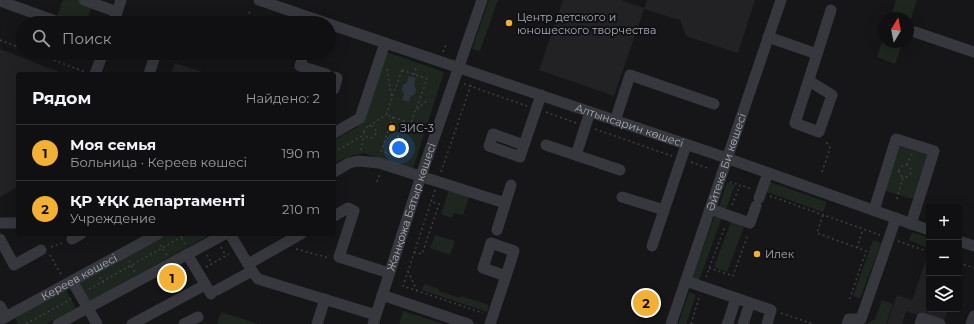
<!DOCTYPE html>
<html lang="ru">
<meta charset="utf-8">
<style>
:root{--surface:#101012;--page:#1e1e20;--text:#f1f3f6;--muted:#9c9d9f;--line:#303032;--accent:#f2b134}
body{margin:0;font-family:Montserrat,sans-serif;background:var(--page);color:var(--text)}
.controls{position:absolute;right:12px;bottom:12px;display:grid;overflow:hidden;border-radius:4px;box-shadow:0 4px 16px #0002}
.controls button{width:36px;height:36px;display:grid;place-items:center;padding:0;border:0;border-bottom:1px solid var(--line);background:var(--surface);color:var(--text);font:20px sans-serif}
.compass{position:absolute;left:878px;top:12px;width:36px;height:36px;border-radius:50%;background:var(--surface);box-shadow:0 4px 16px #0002;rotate:10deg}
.you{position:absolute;left:399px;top:148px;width:14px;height:14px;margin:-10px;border:3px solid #fff;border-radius:50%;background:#1a73e8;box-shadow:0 0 0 6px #1a73e833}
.badge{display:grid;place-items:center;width:26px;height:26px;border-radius:50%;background:var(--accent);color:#111;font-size:13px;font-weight:700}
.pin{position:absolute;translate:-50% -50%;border:2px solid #fff;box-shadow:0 1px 4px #0006}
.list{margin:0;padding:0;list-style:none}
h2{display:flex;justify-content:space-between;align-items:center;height:52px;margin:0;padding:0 16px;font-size:17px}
h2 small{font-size:13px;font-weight:400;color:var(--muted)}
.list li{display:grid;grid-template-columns:26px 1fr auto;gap:12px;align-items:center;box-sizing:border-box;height:56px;padding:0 16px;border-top:1px solid var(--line)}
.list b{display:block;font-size:15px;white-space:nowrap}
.list p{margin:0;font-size:13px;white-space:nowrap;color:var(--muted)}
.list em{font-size:13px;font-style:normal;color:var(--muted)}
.icon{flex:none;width:22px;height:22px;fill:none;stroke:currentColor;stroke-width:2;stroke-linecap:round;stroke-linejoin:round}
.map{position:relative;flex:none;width:974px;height:324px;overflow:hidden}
.search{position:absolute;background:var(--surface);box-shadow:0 4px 16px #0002;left:16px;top:16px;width:320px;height:44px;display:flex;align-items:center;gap:10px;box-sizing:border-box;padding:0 14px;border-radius:22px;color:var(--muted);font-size:15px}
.panel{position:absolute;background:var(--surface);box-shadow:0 4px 16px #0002;left:16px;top:72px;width:320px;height:164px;border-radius:4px}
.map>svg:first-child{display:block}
</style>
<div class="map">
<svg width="974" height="324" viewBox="0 0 974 324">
<rect width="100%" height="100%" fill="#161618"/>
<path fill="#222225" d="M563,0H621L644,8L647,0H755L738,53L686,36L680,20L644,9L614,96L539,70Z
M0,49L64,74H18V189L17,187L0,197Z
M175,63L208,74H171Z
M927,257L929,258V309H948L944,321L921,316L906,311L902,324H887L897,295L912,300Z"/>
<path fill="#1e261f" d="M63,0H78L92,5L86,23H78L57,16Z
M489,0H498L480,51L472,49Z
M896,0H917L908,27V18H890Z
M884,36V42H903L895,64L877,57Z
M387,52L444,72L413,169L363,153L354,155L334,163V140L356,128L361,123Z
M896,145L927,155L913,199L882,190Z
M767,181L827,202L823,212L764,191Z
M727,182L735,185L725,212L718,209Z
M449,190L469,197L463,215L454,213L452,218L441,214Z
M715,215L722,217L699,281L692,279Z
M731,222L744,227L727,272L714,267Z
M912,232L929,238V248L909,240Z
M168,234H211L88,302L78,283Z
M435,235L455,241L450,255L430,248Z
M873,240L881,243L860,299L853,296Z
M424,284L439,289V291L460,298L461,296L489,305L487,312L422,290Z
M66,290L76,308L46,324H18L15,318Z
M689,292L696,295L686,324H678Z
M882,300L893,304L886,324H866L875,319Z
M403,311L444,324H399Z
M221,312L258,324H217Z"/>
<path fill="#2c353c" d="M409,76L416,78L414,85L416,89L415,94L410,97L409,102L402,100L404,95L402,89L403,85L407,82Z"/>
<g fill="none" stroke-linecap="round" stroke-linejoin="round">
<path stroke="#3d3f44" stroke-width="1.5" stroke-dasharray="2 3" stroke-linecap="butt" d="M246,23L250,11
M0,40L23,49
M443,52L446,45
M35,53L85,72
M387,69L392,99
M402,70L427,79L411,123L386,115Z
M414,75L416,68
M464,84L527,106
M417,109L429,99
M546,112L576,123
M393,117L381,151L392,154L403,121
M364 132a6 6 0 1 1 12 0a6 6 0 1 1-12 0Z
M369,126L386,115
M595,129L672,156
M361,150L364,135
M334,152L364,135
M691,162L710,169
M899 171a6 6 0 1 1 12 0a6 6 0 1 1-12 0Z
M907,165L911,154
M441,172L472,82
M822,172L830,148L825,140
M377,182L380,173
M730,182L740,185
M435,190L403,286L483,313
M770,196L880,235
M897,199L903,177
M732,205L740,185L752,189
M823,215L817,233L866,251L849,301
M179,234L185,244
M898,241L929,252
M160,245L167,255
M51,247L62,243
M221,247L226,256
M857,248L863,229
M296,249L329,258
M414,252L422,254L439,204L432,202
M50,255L62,276
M207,255L212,264
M129,261L135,272
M959,263L974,268
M206,267L229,254
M709,268L733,276L748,234
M408,271L417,291
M100,277L105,286
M706,277L725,226
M89,289L187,234
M781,313L813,324
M26,324L71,299
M691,324L700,295"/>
<g stroke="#37383d" stroke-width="11">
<path d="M84,0L117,12L121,0"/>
<path d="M259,0L326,23"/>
<path d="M0,1L61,23"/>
<path d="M113,23L117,12"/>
<path id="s1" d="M329,24L715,154L929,230"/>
<path d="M915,32L974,52"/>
<path d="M768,37L817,54L795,123L819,132L832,95L809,81"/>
<path d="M304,53L300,66L326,74"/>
<path d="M817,54L831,10"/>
<path d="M95,74L103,53"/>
<path d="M149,74L156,53"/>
<path d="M334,77L337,78L334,89"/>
<path d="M615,121L630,75L714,104"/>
<path d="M334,133L360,118L385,43"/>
<path d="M493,134L524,145L520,157L489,146Z"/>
<path d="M524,145L541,95"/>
<path d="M546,145L620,170"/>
<path d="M576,155L590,112"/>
<path d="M334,172L349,163L358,161L379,163L505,203"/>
<path d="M622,197L664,210"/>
<path d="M759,198L768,173"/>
<path d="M710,209L750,223L756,206"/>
<path d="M874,210L896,139L934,151L911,224"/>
<path d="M334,216L348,208L354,211L339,257L389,273"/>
<path d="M0,223H18"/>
<path d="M497,230L511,185"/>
<path d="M230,234L252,271L258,279L376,315"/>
<path d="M0,239L14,265L41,250"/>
<path d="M72,239L81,234"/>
<path d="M959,241L974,246"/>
<path d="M652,246L686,145"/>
<path d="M187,254L211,294"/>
<path d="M248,264L301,234"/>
<path d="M72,281L97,324"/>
<path d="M686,281L771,310L767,324"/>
<path d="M217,290L252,271"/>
<path d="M382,295L468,324"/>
<path d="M0,306L6,317"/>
<path id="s2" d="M0,320L158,234"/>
<path d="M58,324L225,234"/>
<path d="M132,324L205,285"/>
<path d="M184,324L198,317"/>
<path d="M317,324L325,299"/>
<path id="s3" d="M373,324L421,176L482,0"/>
<path d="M490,324L506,276L483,268L491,243L514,251L506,276"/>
<path id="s4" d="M671,324L781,0"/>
<path d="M727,324L728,323L736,298"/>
<path d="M743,324L750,303"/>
<path d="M847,324L849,319H861L896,218"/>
<path d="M920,324L922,318L940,324"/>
<path d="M971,324L974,316"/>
</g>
</g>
<g fill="#f2b134" stroke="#111113" stroke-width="1.5">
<circle cx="509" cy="23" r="4"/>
<circle cx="392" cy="128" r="4"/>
<circle cx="757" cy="254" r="4"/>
</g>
<g text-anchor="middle" stroke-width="4" stroke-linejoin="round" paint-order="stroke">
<g font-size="11" fill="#a8adb8" stroke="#111113" text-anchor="start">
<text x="517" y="21">Центр детского и<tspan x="517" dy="13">юношеского творчества</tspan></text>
<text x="400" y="132">ЗИС-3</text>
<text x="765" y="258">Илек</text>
</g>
<g font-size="11" fill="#a8adb8" stroke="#111113">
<text dy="4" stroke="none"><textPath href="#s1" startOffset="317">Алтынсарин көшесі</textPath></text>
<text dy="4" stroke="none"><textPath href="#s4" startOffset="171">Әйтеке Би көшесі</textPath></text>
<text dy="4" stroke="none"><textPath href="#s3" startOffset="123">Жанқожа Батыр көшесі</textPath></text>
<text dy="4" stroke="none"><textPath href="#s2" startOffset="90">Кереев көшесі</textPath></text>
</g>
</g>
</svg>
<div class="controls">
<button>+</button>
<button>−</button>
<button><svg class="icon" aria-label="layers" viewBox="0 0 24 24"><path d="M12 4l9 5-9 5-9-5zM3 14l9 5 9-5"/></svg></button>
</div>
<svg class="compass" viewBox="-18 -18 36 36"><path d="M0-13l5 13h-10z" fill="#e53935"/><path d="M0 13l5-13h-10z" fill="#9c9d9f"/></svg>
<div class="you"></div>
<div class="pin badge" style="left:172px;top:278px">1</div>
<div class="pin badge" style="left:646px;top:303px">2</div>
<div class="search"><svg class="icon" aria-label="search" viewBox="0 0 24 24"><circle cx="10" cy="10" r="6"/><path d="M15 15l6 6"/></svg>Поиск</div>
<section class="panel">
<h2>Рядом<small>Найдено: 2</small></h2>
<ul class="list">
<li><span class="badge">1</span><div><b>Моя семья</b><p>Больница · Кереев көшесі</p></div><em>190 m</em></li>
<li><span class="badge">2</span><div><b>ҚР ҰҚК департаменті</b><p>Учреждение</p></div><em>210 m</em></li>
</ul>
</section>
</div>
